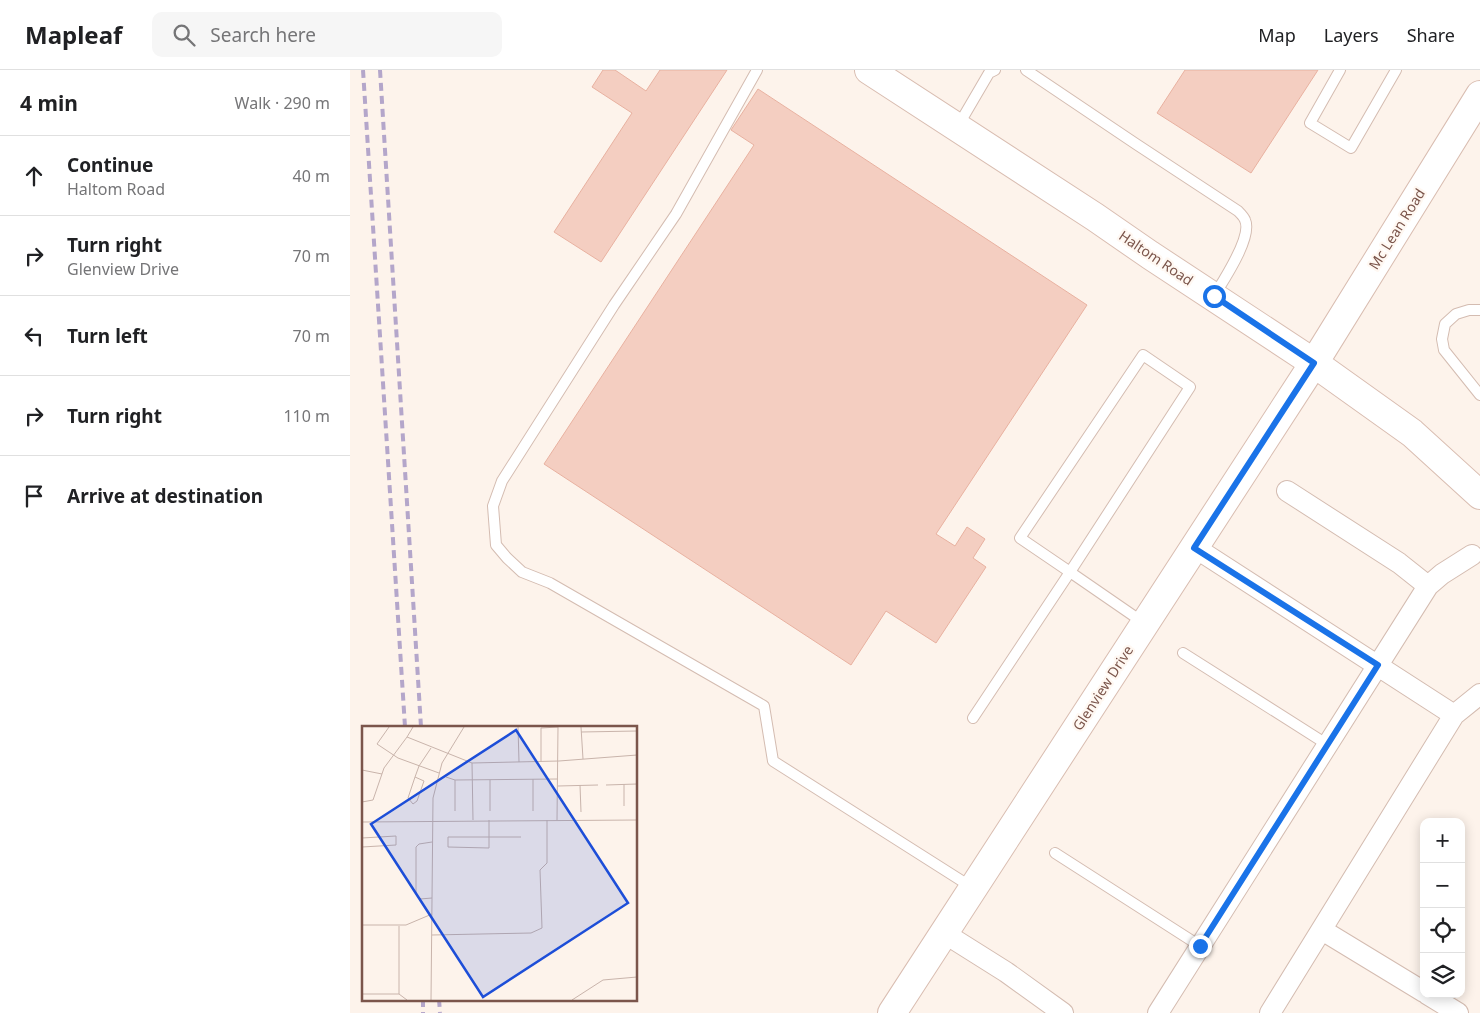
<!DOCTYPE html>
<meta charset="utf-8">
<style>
:root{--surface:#fff;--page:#f6f6f6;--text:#202124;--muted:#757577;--line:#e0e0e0}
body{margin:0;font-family:"Noto Sans",sans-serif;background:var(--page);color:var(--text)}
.controls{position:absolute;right:15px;bottom:15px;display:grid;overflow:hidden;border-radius:10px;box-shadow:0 2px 12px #0003}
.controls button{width:45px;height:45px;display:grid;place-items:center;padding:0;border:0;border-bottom:1px solid var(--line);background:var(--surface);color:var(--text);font:25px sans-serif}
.stop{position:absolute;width:15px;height:15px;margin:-11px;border:4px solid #1a73e8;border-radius:50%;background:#fff}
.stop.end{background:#1a73e8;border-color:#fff;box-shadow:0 1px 5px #0008}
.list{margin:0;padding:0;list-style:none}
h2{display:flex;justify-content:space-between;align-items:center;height:65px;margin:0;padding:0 20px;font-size:21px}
h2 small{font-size:16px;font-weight:400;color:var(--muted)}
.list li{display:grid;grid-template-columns:32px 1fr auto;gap:15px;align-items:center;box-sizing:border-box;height:80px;padding:0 20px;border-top:1px solid var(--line)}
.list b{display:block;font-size:19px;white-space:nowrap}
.list p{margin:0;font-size:16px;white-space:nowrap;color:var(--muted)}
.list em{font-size:16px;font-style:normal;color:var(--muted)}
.icon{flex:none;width:28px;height:28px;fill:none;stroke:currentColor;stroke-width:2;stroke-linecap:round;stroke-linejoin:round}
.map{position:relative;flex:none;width:1130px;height:943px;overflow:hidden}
header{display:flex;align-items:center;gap:30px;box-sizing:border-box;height:70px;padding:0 25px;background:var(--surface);border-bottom:1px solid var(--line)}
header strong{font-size:24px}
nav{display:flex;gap:28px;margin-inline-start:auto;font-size:18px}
.search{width:350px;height:45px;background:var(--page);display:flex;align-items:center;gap:12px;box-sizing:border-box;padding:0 18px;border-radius:10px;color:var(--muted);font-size:19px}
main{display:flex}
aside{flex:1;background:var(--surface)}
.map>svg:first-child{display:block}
</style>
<header>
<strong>Mapleaf</strong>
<div class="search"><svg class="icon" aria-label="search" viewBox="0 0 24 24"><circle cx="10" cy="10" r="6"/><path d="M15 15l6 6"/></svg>Search here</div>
<nav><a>Map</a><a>Layers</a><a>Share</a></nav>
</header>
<main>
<aside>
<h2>4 min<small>Walk · 290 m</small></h2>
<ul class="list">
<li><svg class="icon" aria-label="ahead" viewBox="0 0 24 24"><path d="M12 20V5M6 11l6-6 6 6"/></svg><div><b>Continue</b><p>Haltom Road</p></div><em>40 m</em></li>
<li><svg class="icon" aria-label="right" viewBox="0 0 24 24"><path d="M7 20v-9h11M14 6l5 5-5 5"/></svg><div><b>Turn right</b><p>Glenview Drive</p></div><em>70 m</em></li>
<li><svg class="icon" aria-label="left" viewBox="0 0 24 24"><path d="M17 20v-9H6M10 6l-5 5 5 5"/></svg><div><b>Turn left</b></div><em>70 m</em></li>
<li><svg class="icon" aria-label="right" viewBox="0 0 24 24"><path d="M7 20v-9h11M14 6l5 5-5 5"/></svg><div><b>Turn right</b></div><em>110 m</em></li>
<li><svg class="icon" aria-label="arrive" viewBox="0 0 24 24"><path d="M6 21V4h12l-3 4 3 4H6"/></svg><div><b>Arrive at destination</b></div></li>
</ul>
</aside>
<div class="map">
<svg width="1130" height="943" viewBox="0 0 1130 943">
<rect width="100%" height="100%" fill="#fdf3eb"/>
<path fill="#f4cec1" stroke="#e8b1a0" d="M253,0H265L296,21L310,0H377L251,192L204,162L282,43L242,17Z
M835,0H968L901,103L807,43Z
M408,19L737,235L586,464L605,476L617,457L635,469L623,488L636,497L586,573L536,541L501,595L194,394L404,75L381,60Z"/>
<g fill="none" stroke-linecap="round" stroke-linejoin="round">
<defs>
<path id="lane" d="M407,0L326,144L264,235L152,411L143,436L146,475L157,488L172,502L200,513L414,636L423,691L623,818
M676,0L786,74L888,141C890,143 894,147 895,150C903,167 873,211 864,226
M990,0L960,53L1001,78L1046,0
M608,56L639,3L645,0
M1130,240H1119L1106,244L1095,254L1092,269L1094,280L1130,325
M793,285L840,317L720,502L670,468Z
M833,583L978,675
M623,648L720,502L794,553
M705,783L850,876"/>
<path id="street" d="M937,421L1049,493L1078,516
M844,477L1104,645
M972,860L1074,922
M594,863L656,902L713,943
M1077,924L1108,943
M808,943L1078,516L1092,504L1122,485
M920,943L1104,645L1130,624"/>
<path id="secondary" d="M519,0L745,147L800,185L964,293L1062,363L1130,425
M542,943L964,293L1130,25"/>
</defs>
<use href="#lane" stroke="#d4bcb1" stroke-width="12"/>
<use href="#street" stroke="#d4bcb1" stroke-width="22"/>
<use href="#secondary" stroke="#d9bdb1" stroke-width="30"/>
<use href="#lane" stroke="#fff" stroke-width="10"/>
<use href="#street" stroke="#fff" stroke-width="20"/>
<use href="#secondary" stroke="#fff" stroke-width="28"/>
<path stroke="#b4a6ca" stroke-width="4" stroke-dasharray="8 5" stroke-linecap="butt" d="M13,0L55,657
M30,0L71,657
M73,929V943
M89,929L90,943"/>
</g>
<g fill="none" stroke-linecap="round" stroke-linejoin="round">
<path stroke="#1a73e8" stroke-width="6" d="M850,876L1028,595L844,478L964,293L864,226"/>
</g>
<g text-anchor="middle" stroke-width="4.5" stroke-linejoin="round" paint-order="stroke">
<g font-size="14" fill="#7b554b" stroke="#fff8f2">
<text transform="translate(1047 159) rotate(-58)" y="5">Mc Lean Road</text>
<text transform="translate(806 188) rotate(34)" y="5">Haltom Road</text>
<text transform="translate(753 618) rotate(-57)" y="5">Glenview Drive</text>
</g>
</g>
<g transform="translate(12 656)">
<rect width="275" height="275" fill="#fdf3eb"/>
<path fill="none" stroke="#c9b4ab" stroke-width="1" d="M27,1L15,18L36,32L77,47M51,1L45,11L110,37L197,35L275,29M156,1L157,36M219,1L221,33M219,6L275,5M179,36V2L196,1M110,37L111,94M0,44L20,48M53,51L62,55L55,75L51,78L46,72L53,51L57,40L69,22M84,51L93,54L196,53M171,53V85M128,54V85M262,58V80M218,59L219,86M244,59L275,58M196,60L236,59M0,76L11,74L22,42L45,11M93,85V54M127,94V111H159M195,94L196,1M0,96L275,94M86,111H127V122L86,121ZM0,112L34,110V119L0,121M70,172L58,173L54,168V121L57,118L70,116M0,199H44L70,188M37,200V268M70,209L169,207L180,202L178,144L185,137V94M0,268H37L45,274M69,274L71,72L80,37L102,1M210,274L241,254L275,251"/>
<path fill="#1d4ed8" fill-opacity="0.15" stroke="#1d4ed8" stroke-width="2.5" d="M154,4L266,177L121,271L9,98Z"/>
<rect width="275" height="275" fill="none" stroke="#7b554b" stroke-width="2.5"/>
</g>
</svg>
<div class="controls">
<button>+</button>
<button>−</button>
<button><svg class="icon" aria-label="locate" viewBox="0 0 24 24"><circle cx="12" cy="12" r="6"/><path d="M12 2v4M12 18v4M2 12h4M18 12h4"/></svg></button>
<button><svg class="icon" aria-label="layers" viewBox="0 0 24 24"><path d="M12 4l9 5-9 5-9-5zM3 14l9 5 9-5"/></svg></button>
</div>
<div class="stop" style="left:864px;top:226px"></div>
<div class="stop end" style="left:850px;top:876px"></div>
</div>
</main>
